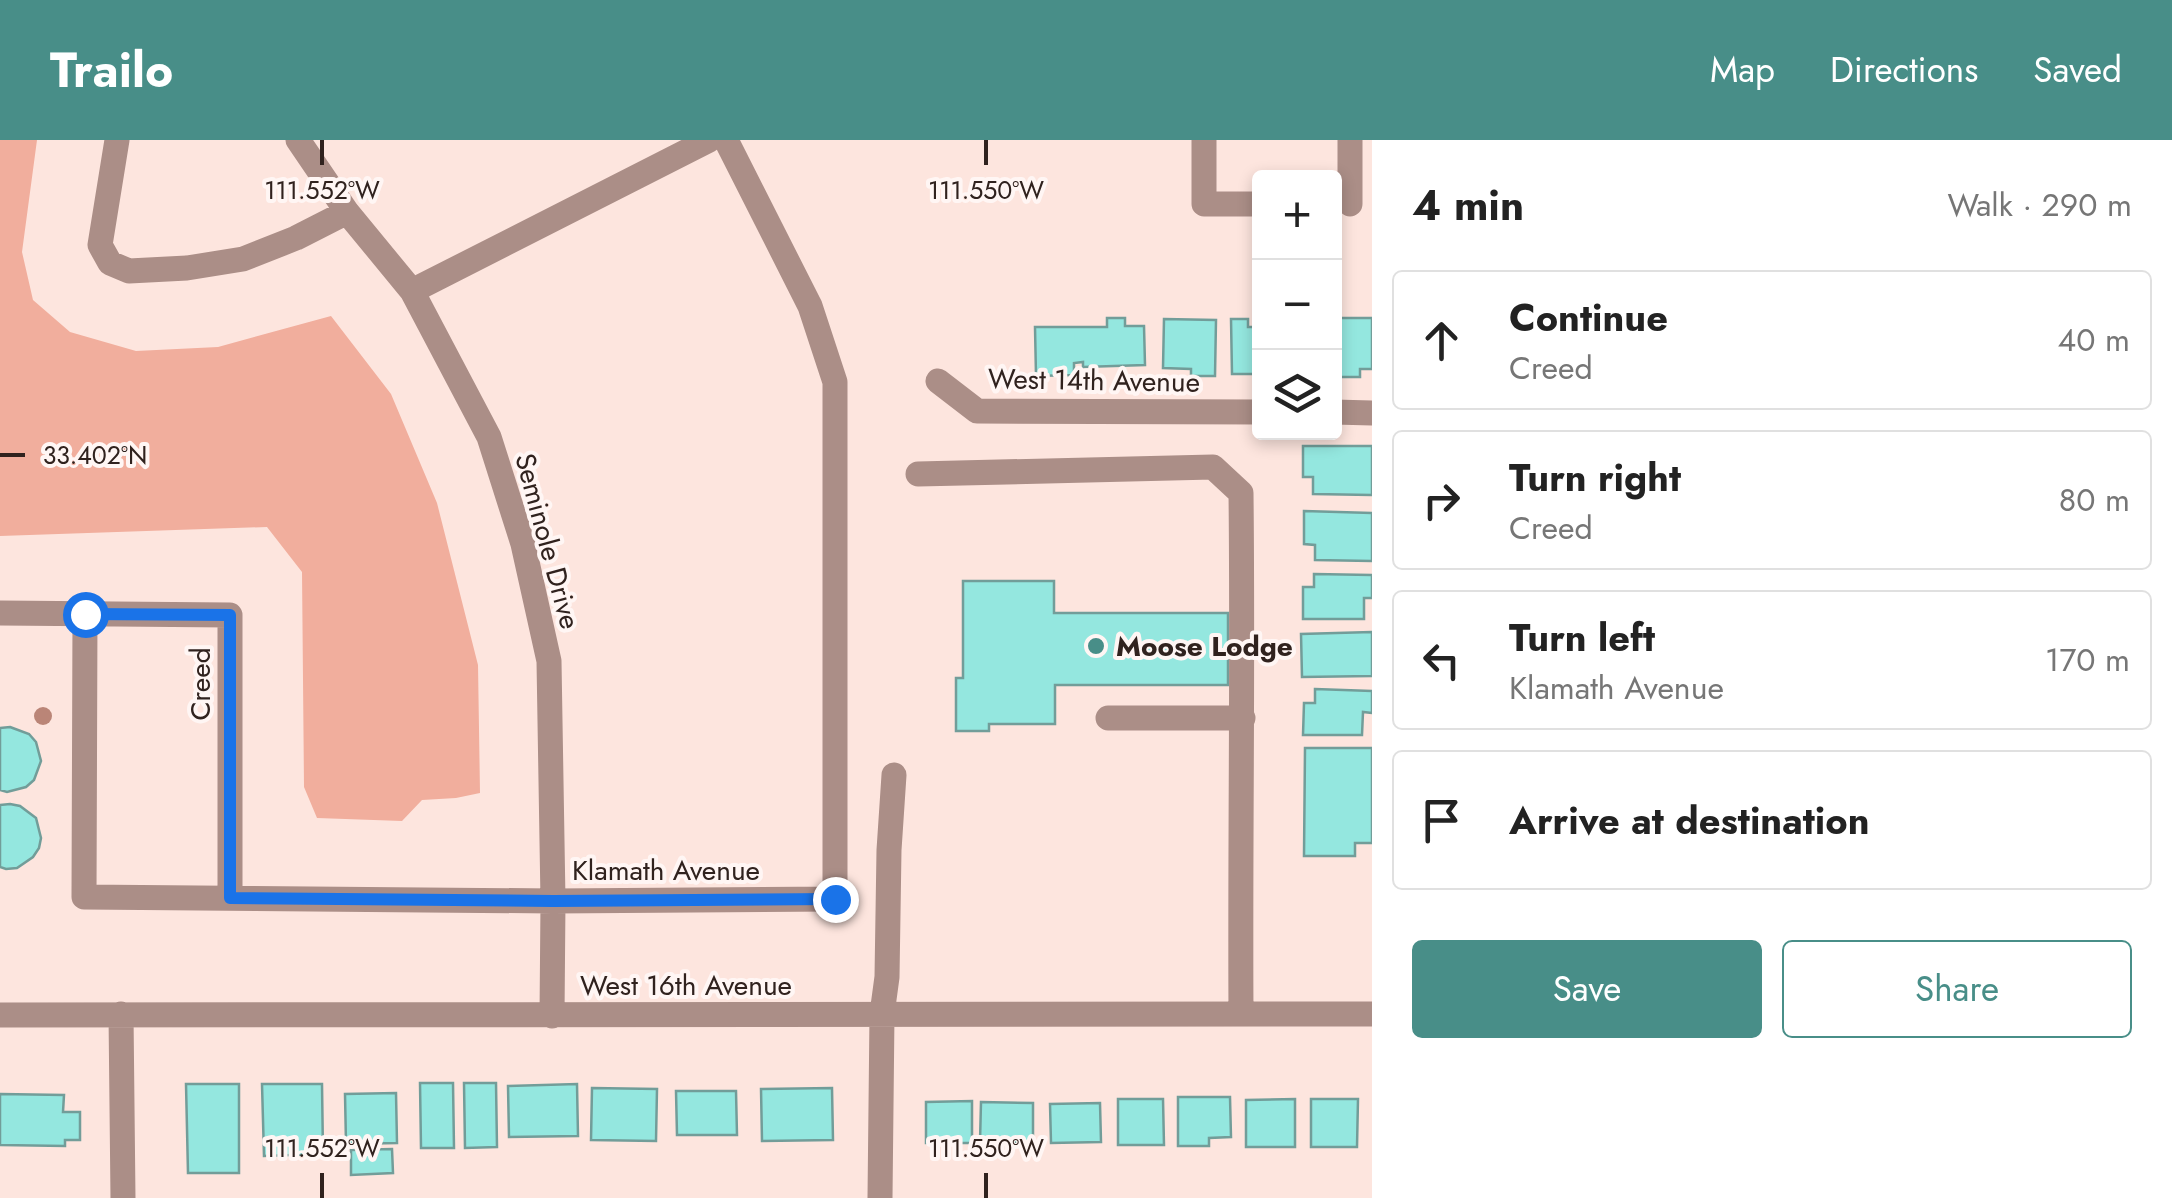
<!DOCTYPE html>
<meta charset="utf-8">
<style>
:root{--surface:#fff;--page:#f6f6f6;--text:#222;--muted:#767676;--line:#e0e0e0;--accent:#488e88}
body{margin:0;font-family:Jost,sans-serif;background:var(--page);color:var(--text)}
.controls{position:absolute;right:30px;top:30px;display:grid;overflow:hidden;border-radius:10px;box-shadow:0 5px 15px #0003}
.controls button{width:90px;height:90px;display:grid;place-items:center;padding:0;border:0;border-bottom:2px solid var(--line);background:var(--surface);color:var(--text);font:50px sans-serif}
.stop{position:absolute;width:30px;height:30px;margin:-22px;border:8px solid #1a73e8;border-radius:50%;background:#fff}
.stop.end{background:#1a73e8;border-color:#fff;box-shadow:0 2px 10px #0008}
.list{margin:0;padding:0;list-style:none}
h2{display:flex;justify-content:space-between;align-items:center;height:130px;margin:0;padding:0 40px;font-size:42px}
h2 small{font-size:32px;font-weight:400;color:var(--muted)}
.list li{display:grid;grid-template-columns:65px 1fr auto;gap:30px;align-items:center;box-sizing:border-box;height:140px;margin:0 20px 20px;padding:0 20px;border:2px solid var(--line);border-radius:10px}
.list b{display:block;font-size:38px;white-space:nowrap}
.list p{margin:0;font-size:32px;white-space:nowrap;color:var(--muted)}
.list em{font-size:32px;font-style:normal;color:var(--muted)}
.actions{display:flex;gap:20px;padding:30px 40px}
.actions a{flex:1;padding:22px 0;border:2px solid var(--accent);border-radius:10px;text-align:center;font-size:35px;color:var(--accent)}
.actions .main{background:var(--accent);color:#fff}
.icon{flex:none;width:55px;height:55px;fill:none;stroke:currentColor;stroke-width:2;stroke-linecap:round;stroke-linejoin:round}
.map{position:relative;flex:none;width:1372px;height:1058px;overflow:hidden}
header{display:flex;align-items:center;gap:60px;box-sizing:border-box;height:140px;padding:0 50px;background:var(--accent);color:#fff}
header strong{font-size:48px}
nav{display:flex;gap:55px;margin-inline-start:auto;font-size:35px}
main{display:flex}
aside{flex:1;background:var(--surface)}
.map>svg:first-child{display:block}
</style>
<header>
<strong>Trailo</strong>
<nav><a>Map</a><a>Directions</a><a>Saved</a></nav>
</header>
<main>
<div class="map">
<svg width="1372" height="1058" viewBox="0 0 1372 1058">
<rect width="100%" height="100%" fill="#fde5de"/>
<path fill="#f1ae9d" d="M0,0H37L22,112L33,160L70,192L136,211L218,207L331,176L391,254L437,363L478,525L480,653L456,658L422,660L402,681L317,678L304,647L302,432L267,387L0,396Z"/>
<path fill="#94e7df" stroke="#729d99" stroke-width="2.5" d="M1107,178H1125V186H1144L1145,225L1083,227V222L1074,223V235L1036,236L1035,187H1107Z
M1334,178H1372V229H1360V237H1334Z
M1164,179L1216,180L1215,236H1191V229L1163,228Z
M1231,179H1248V187H1260V234H1232Z
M1303,306H1372V355L1313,354V337H1303Z
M1304,371L1372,373V421L1315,420V405L1304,404Z
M1314,434L1372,435V458H1364V479H1303V447H1314Z
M963,441H1054V473H1228V545H1055V584H989V591H956V538H963Z
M1372,492V536L1302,537L1301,494Z
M1315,549L1372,551V573L1363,572L1362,595H1303L1304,563H1315Z
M10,587L29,594L36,602L41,621L34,640L26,647L7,652L0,650V588Z
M1305,608H1372V703H1355V716H1304Z
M10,664L20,666L36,678L41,698L39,708L33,717L17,728L6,729L0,727V665Z
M420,943H453L454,1008H421Z
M464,943H496L497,1007L465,1008Z
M186,944H239V1033H188Z
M262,944H322L323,1014L264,1016Z
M577,944L578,996L509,997L508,946Z
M592,948L657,949L656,1001L591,1000Z
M832,948L833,1000L762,1001L761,949Z
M676,951H736L737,995H677Z
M396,953L397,1003L346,1004L345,954Z
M0,954L64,955L63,972H80V1000H65V1006L0,1005Z
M1178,957H1230L1231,997L1209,998V1006H1178Z
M1118,959H1163L1164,1005H1118Z
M1295,959V1007H1246V960Z
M1311,959H1358L1357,1007H1311Z
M972,961V1003H926V962Z
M981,962L1033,963V1003L980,1002Z
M1100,963L1101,1002L1051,1003L1050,964Z
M392,1009L393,1033L351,1035V1010Z"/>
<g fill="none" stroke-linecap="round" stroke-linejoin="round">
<path stroke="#ab8e87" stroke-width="25" d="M117,0L100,105L110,123L129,131L187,128L243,119L296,98L347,72
M298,0L347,72L412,151L489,297L523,404L549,521L553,761L552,876
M1204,0V64H1260
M1350,0V64
M412,151L709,0
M938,241L977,271L1260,272
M1334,272L1372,273
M918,334L1213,327L1241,353C1243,527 1240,700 1241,874
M0,473L230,475V758
M85,474L84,757L553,761L835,759V242L810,166L726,0
M1108,578H1243
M121,874L123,1058
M0,875L1372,874
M880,1058L882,874L887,837L889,710L894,635"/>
</g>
<circle fill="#ba8577" cx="43" cy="576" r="9"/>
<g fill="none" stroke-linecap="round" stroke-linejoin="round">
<path stroke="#1a73e8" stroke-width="12" d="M85,474L230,475V758L553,761L835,759"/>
</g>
<path fill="none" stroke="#30221e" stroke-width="4" d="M322,0V25M986,0V25M0,315H25M322,1033V1058M986,1033V1058"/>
<circle fill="#488e88" stroke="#fff6f4" stroke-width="4" cx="1096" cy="506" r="10"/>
<g text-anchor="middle" stroke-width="8" stroke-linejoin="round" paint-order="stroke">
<g font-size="28" fill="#30221e" stroke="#fff6f4">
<text transform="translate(1094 240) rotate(1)" y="10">West 14th Avenue</text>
<text transform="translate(548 401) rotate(75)" y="10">Seminole Drive</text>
<text transform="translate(200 544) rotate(-90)" y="10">Creed</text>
<text x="666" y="740">Klamath Avenue</text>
<text x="686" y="855">West 16th Avenue</text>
</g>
<g font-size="28" font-weight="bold" fill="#30221e" stroke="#fff6f4" text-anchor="start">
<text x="1116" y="516">Moose Lodge</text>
</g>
</g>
<g font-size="25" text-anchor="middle" fill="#30221e" stroke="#fff6f4" stroke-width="8" stroke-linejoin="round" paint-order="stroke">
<text x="322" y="59">111.552°W</text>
<text x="986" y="59">111.550°W</text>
<text x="95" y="324">33.402°N</text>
<text x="322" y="1017">111.552°W</text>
<text x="986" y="1017">111.550°W</text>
</g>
</svg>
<div class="controls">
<button>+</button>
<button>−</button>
<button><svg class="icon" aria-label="layers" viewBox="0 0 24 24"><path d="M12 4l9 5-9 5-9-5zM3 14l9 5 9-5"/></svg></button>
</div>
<div class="stop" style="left:85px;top:474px"></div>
<div class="stop end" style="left:835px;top:759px"></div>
</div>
<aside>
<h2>4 min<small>Walk · 290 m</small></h2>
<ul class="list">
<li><svg class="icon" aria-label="ahead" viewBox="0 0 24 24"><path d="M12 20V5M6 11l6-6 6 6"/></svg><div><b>Continue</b><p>Creed</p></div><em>40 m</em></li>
<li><svg class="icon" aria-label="right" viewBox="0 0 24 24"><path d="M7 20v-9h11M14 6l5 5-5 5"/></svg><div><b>Turn right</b><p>Creed</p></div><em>80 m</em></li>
<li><svg class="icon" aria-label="left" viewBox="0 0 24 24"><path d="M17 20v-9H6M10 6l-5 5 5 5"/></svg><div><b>Turn left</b><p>Klamath Avenue</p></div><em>170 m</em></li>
<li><svg class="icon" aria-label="arrive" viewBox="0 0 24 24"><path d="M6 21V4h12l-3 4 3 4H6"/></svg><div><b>Arrive at destination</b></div></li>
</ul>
<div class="actions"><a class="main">Save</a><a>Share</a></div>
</aside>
</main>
